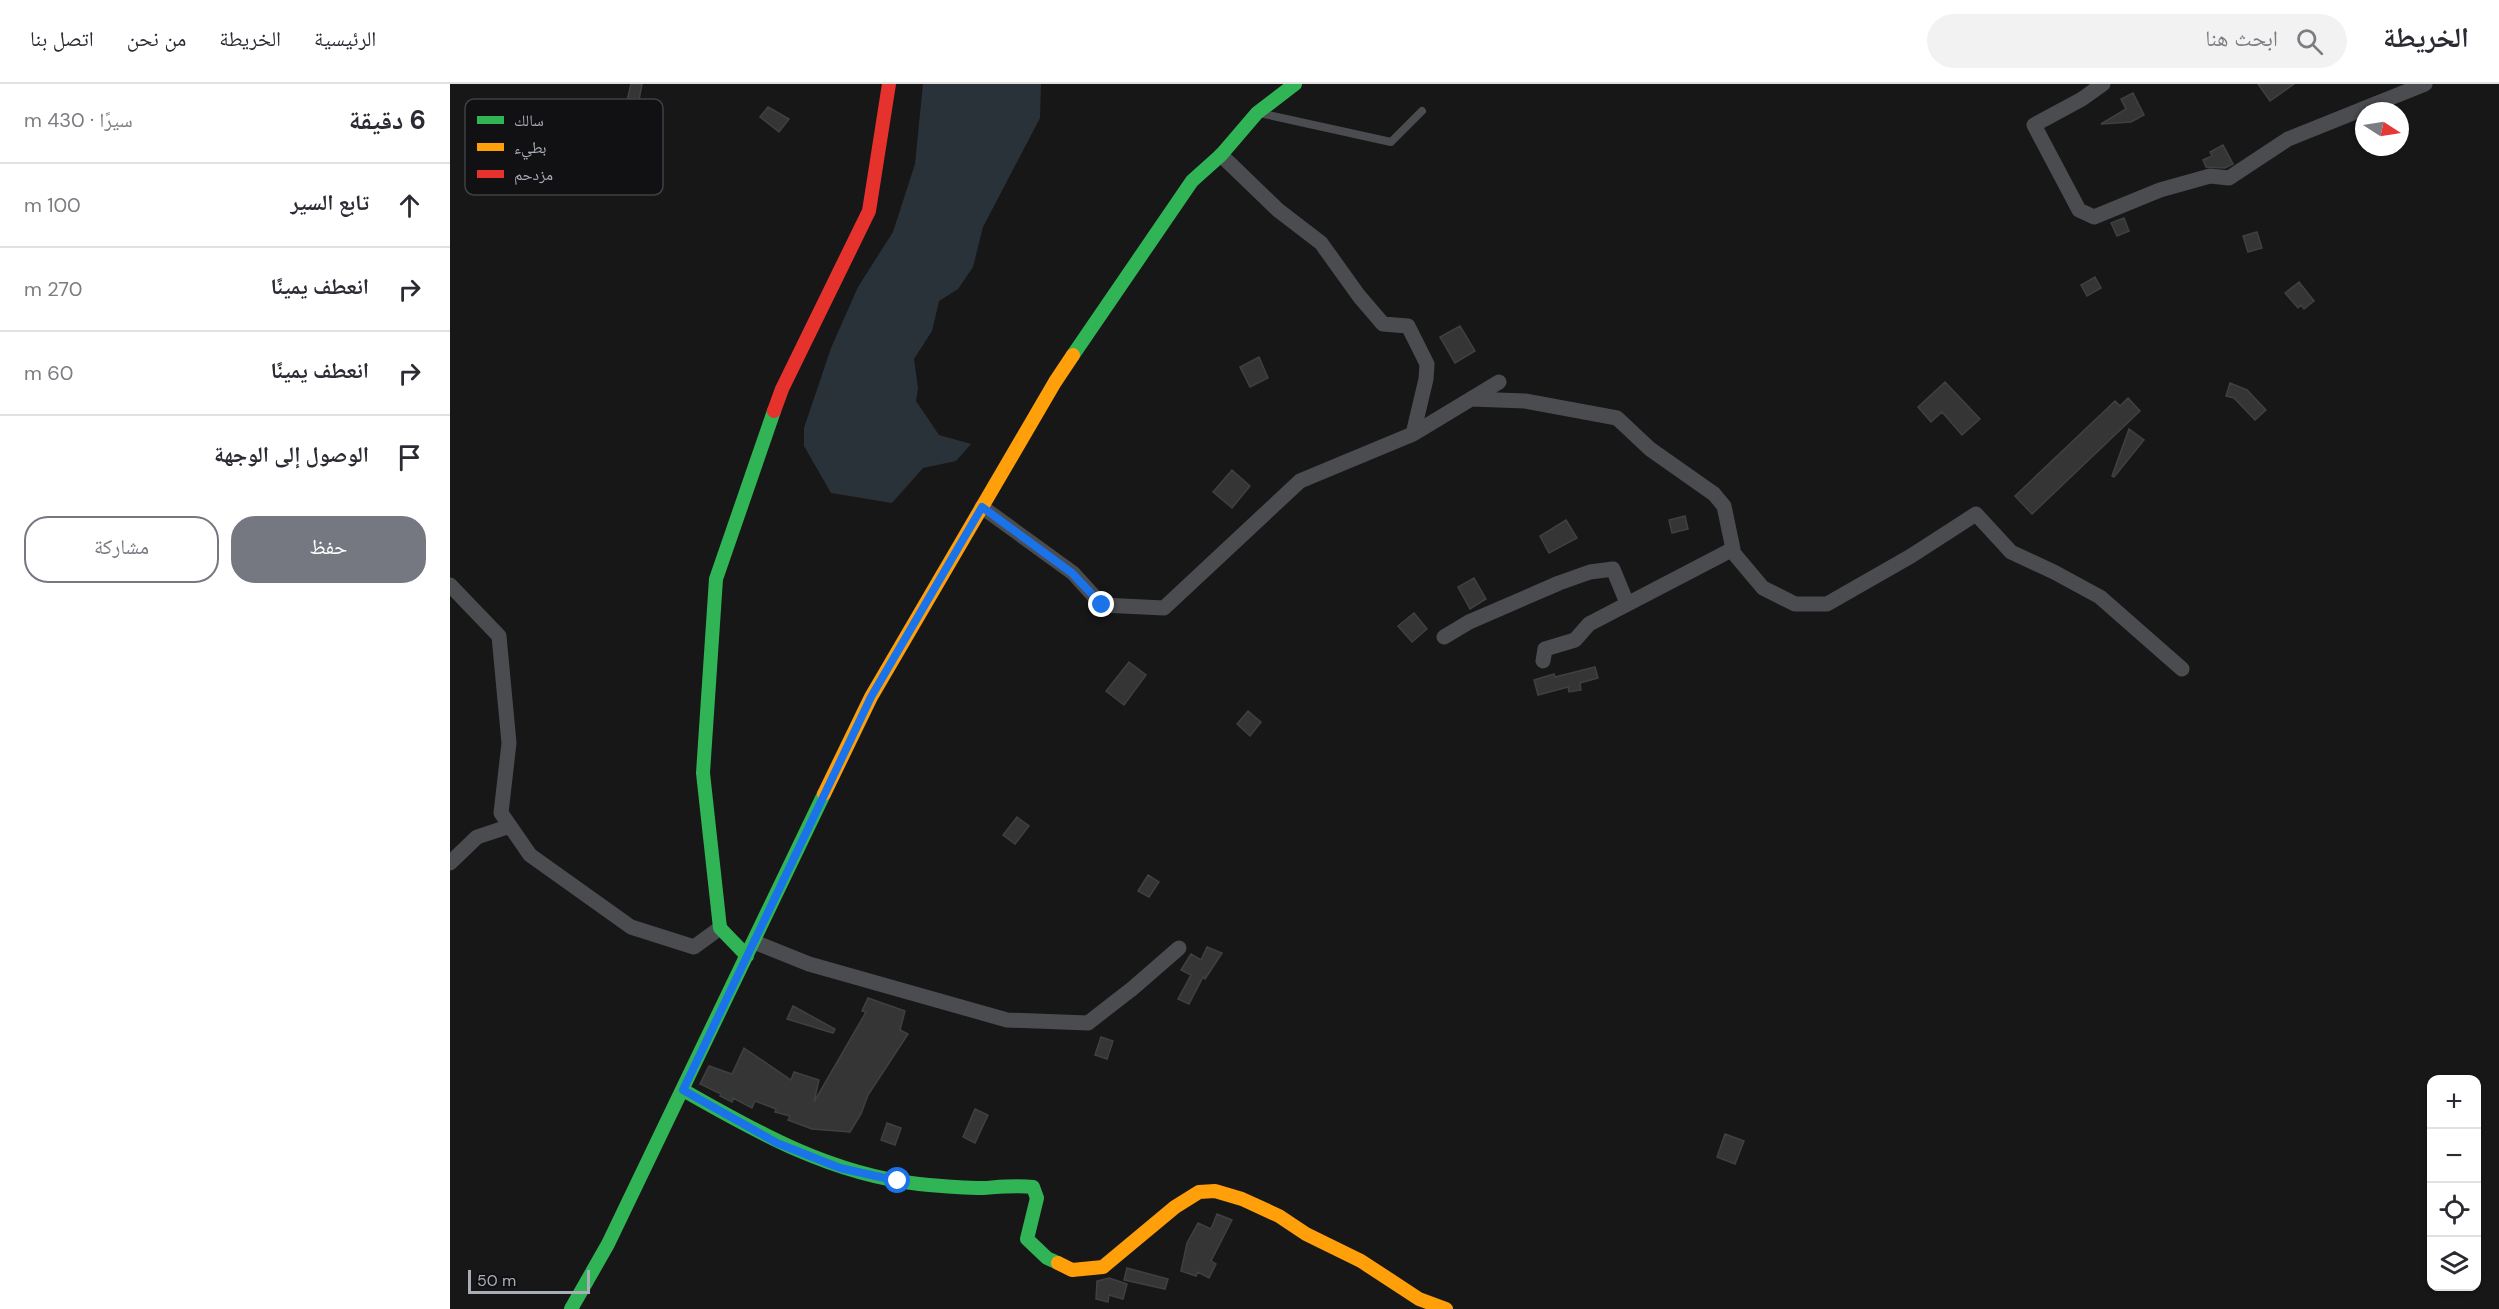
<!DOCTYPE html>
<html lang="ar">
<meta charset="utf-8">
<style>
:root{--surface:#fff;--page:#f2f2f3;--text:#2b2b33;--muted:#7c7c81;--line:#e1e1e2;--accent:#757880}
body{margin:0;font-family:"DM Sans","Noto Naskh Arabic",sans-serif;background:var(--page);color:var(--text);direction:rtl}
.controls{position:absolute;right:18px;bottom:18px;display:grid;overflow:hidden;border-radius:12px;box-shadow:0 2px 4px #0004}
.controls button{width:54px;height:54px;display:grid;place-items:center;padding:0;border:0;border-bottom:2px solid var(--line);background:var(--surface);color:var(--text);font:30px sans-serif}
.compass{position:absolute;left:1905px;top:18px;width:54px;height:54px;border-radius:50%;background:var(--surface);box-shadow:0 2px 4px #0004;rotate:102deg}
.scale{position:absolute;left:18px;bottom:15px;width:122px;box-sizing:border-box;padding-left:6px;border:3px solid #a8adb8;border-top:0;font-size:16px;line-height:21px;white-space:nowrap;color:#a8adb8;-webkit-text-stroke:4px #111113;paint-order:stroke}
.stop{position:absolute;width:18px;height:18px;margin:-14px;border:4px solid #1a73e8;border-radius:50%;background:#fff}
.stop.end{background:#1a73e8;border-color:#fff;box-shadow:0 2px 6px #0008}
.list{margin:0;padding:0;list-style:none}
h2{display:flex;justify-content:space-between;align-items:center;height:78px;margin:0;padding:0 24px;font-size:26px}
h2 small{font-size:20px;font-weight:400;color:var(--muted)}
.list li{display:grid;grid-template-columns:39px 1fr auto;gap:18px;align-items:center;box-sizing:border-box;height:84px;padding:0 24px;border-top:2px solid var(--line)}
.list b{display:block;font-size:22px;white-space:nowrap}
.list em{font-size:20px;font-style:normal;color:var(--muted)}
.actions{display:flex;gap:12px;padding:18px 24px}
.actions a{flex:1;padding:14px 0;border:2px solid var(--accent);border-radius:24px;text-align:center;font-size:21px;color:var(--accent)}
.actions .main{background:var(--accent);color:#fff}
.icon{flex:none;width:33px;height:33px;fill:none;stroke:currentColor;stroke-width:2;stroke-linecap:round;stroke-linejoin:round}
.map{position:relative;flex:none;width:2049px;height:1225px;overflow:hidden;direction:ltr}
header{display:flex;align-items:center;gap:36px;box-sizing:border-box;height:84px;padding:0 30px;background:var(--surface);border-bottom:2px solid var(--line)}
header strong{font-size:28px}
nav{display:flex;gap:33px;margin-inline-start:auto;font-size:21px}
.search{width:420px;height:54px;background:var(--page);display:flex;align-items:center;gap:15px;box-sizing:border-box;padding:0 21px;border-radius:33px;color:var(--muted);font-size:22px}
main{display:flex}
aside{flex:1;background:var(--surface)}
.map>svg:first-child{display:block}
</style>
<header>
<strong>الخريطة</strong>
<div class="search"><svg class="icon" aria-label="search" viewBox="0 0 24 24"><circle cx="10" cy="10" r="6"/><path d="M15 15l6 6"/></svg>ابحث هنا</div>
<nav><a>الرئيسية</a><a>الخريطة</a><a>من نحن</a><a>اتصل بنا</a></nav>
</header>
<main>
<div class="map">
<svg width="2049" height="1225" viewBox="0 0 2049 1225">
<rect width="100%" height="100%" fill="#171717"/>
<path fill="#2a3239" d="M473,0H591L590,34L533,143L523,183L508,205L489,217L482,247L464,275L468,304L466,317L489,351L521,360L506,377L473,384L442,419L381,409L354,362V344L381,264L408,203L443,148L465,80Z"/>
<path fill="#353536" stroke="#3f4043" stroke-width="1.5" d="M181,0H192L186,32L174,29Z
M1808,0H1844L1820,17Z
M1683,9L1694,31L1681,38L1651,40L1676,25L1671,15Z
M318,23L339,35L329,48L310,33Z
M1773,61L1783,80L1775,84L1756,83L1753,76L1762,72L1760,68Z
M1674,134L1679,147L1667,152L1661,139Z
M1807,148L1812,164L1798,168L1793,152Z
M1645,193L1651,204L1637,212L1631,201Z
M1849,198L1864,217L1854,225L1851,221L1848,224L1835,209Z
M1010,242L1025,267L1005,279L990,253Z
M809,273L818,294L800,303L790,283Z
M1495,298L1530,335L1512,351L1492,328L1481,338L1468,323Z
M1780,299L1797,306L1816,326L1805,336L1784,314L1776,312Z
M1678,314L1690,327L1582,430L1565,412L1665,317L1670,322Z
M1679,345L1694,356L1664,393L1662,392Z
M782,386L800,402L782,424L763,408Z
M1235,432L1238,445L1222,449L1219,436Z
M1116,436L1127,454L1099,469L1090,452Z
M1024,494L1036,515L1020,525L1008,503Z
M964,529L977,545L962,558L948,542Z
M679,578L696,591L674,621L656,607Z
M1145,583L1148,594L1130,599L1131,606L1119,608L1118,603L1088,611L1084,596L1104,590L1105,593Z
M798,627L811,638L800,652L787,640Z
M567,733L579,742L565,760L553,751Z
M698,791L709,798L699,813L688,807Z
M757,863L772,869L755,895L753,893L739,920L728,915L741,891L731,886L741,870L751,876Z
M418,914L455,927L450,946L458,950L418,1011L411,1030L400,1048L362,1045L338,1036L340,1032L325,1028L326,1025L305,1017L302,1024L283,1014L282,1018L270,1012L271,1010L250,1000L259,982L282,990L294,964L341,996L344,988L369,996L364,1018L416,928L412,927Z
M343,922L385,945L383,949L337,935Z
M651,953L663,957L657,975L645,971Z
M525,1025L538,1031L525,1059L513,1053Z
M437,1039L451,1044L445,1061L431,1056Z
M1275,1050L1294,1057L1285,1080L1267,1073Z
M767,1130L782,1136L761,1177L766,1180L759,1194L748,1188L746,1192L731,1187L737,1159L748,1139L761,1145Z
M677,1184L718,1195L715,1205L674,1196Z
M659,1194L677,1200L673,1215L659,1211L658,1218L646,1215L647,1197Z"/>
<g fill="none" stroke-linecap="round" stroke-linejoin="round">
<path stroke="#4b4c50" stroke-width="8" d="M814,30L941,58L972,27"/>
<path stroke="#4b4c50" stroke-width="15" d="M1653,0L1632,15L1584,41L1629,126L1644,133L1710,106L1760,92L1779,94L1838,55L1975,0
M771,71L828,126L871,159L909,212L933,240L958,242L977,280L976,295L963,350L1049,298
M1021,315L1075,317L1167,334L1200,365L1264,410L1274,422L1283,465L1139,540L1125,556L1095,565L1093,577
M532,423L623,489L652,521L714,524L850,397L963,350
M1281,466L1313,504L1345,520H1377L1461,472L1526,430L1561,468L1604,488L1650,513L1732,585
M0,501L49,552L59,659L51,729L80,771L181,843L244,863L270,844
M994,553L1019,538L1109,499L1140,488L1163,485L1177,519
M0,779L27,753L60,742
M304,858L359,880L557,936L638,939L683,904L729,864"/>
<path stroke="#30b455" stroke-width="14" d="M623,271L742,97L771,71L807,29L845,0
M297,872L270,844L253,689L266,495L324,327
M233,1006C308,1049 381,1090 469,1100C490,1102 511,1104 533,1104C549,1103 566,1101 583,1103L587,1114L577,1155L597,1174L608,1179
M121,1225L158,1160L374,710"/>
<path stroke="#ff9f0a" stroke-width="14" d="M374,710L421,613L605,298L623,271
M608,1179L622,1186L653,1183L725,1123L749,1108L765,1107L792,1115L829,1132L856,1150L911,1177L969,1215L996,1225"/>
<path stroke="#e5322d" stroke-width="14" d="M324,327L332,305L419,127L439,0"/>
</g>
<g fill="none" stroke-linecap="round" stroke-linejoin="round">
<path stroke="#1a73e8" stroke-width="8" d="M448,1097L390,1084L327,1059L233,1006L421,613L532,423L622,489L652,521"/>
</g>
<rect x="15" y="15" width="198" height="96" rx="9" fill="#111113" stroke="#3e4045" stroke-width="1.5"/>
<rect x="27" y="32" width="27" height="8" fill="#30b455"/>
<rect x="27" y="59" width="27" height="8" fill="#ff9f0a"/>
<rect x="27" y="86" width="27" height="8" fill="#e5322d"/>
<g font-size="16" fill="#a8adb8">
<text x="64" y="42">سالك</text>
<text x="64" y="69">بطيء</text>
<text x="64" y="96">مزدحم</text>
</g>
</svg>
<div class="controls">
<button>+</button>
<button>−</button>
<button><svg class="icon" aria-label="locate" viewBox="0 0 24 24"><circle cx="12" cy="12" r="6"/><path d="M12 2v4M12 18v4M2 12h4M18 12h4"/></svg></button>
<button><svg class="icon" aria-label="layers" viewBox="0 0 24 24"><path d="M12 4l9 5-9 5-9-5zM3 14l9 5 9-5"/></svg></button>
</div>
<svg class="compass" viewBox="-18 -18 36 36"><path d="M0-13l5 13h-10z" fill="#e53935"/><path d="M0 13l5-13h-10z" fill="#7c7c81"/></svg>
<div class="scale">50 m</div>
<div class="stop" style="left:448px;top:1097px"></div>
<div class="stop end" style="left:652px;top:521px"></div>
</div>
<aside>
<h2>6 دقيقة<small>سيرًا · 430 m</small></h2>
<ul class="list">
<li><svg class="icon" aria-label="ahead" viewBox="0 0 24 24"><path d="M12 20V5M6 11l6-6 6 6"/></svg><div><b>تابع السير</b></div><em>100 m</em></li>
<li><svg class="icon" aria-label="right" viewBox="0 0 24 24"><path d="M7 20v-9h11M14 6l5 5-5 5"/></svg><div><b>انعطف يمينًا</b></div><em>270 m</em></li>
<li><svg class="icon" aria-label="right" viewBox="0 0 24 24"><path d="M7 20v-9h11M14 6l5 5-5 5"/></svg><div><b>انعطف يمينًا</b></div><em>60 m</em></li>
<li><svg class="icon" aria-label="arrive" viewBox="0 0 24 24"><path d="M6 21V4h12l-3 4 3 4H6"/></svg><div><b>الوصول إلى الوجهة</b></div></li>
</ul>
<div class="actions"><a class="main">حفظ</a><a>مشاركة</a></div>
</aside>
</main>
